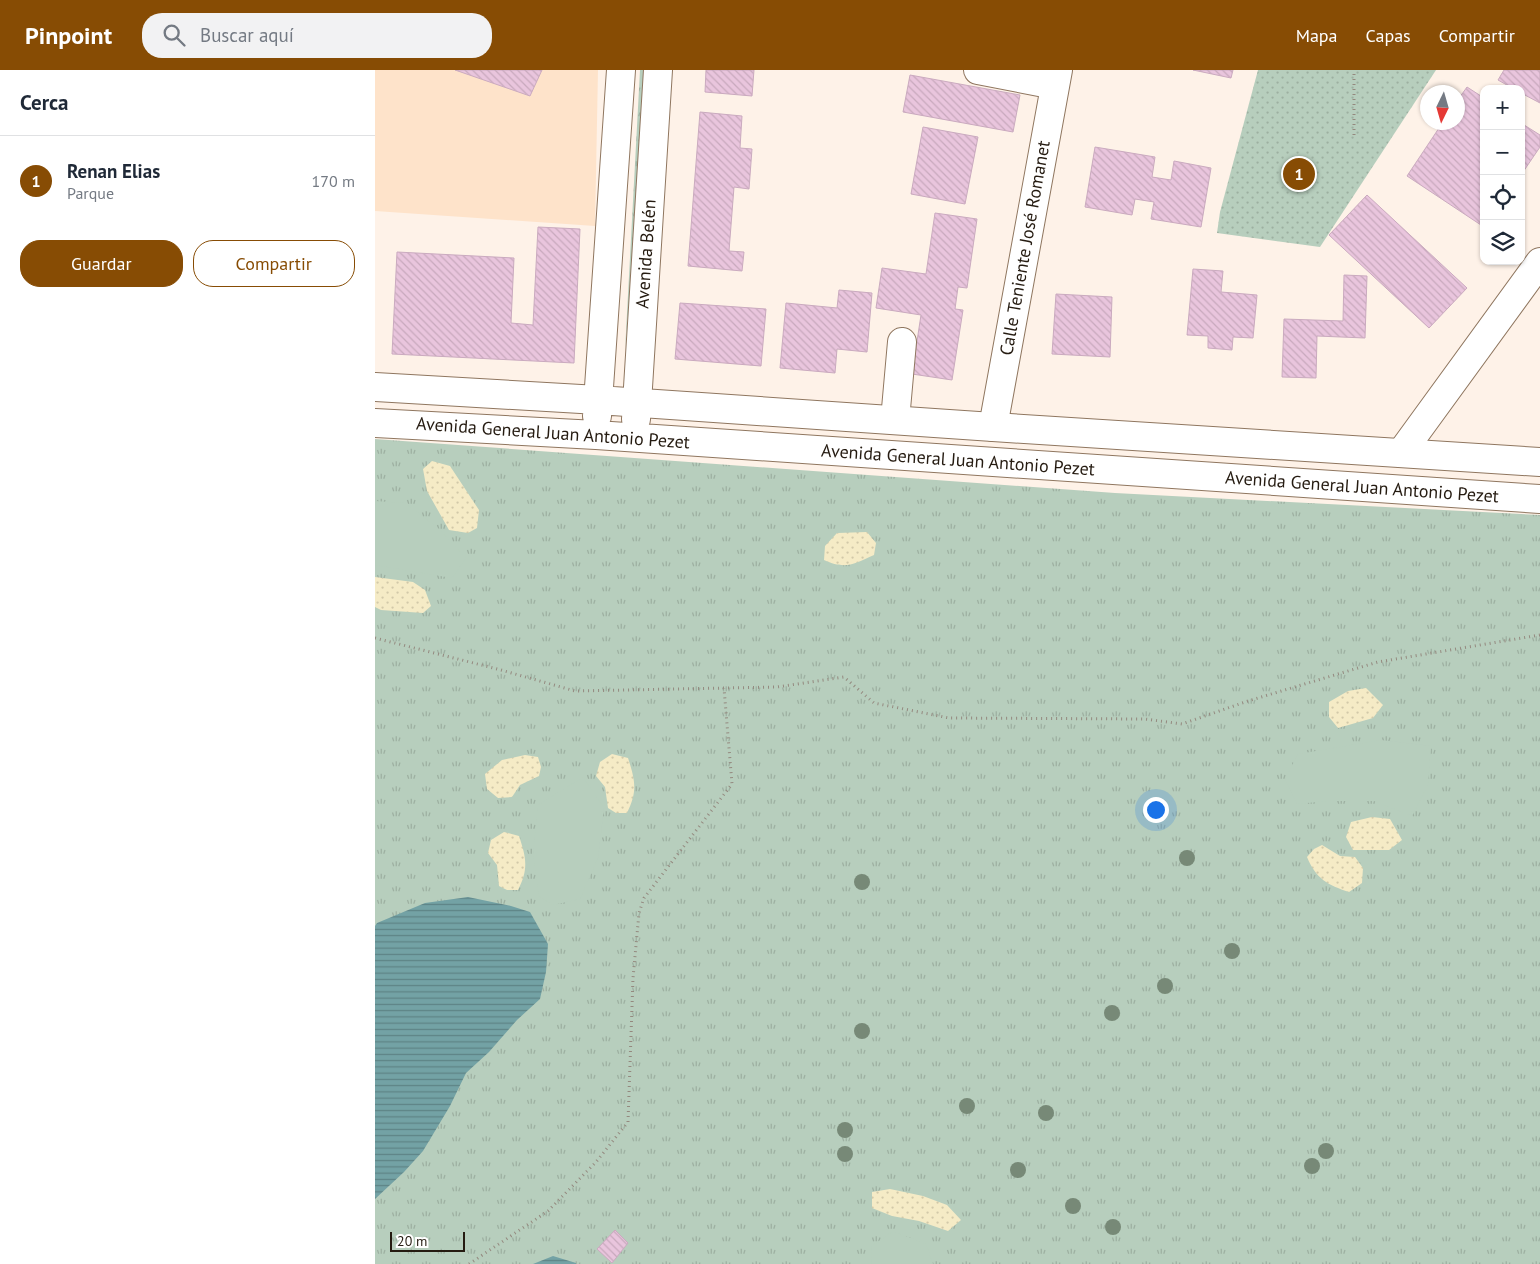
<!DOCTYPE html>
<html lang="es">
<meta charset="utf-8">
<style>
:root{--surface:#fff;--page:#f2f2f3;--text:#1f2937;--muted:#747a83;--line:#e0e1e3;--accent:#874c04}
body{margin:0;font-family:"PT Sans",sans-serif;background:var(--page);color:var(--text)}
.controls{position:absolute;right:15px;top:15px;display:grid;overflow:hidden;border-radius:10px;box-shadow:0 1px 4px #0004}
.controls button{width:45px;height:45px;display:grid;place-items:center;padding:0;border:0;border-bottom:1px solid var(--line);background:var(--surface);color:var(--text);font:25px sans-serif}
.compass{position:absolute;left:1045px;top:15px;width:45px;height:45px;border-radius:50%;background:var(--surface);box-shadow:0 1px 4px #0004;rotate:185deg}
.scale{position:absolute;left:15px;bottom:12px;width:75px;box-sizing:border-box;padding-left:5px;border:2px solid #251b11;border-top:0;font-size:14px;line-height:18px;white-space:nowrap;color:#251b11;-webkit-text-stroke:4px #fff;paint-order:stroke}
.you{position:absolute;left:780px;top:739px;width:18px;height:18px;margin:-12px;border:4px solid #fff;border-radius:50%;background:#1a73e8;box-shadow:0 0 0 8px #1a73e833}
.badge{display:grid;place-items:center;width:32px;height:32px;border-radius:50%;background:var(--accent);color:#fff;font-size:16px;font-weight:700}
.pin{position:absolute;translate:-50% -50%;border:2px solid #fff;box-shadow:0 1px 5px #0006}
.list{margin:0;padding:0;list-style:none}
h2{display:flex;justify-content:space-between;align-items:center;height:65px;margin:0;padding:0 20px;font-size:21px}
h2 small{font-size:16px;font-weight:400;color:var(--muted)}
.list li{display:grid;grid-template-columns:32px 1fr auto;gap:15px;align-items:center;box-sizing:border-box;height:90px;padding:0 20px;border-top:1px solid var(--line)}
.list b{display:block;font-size:19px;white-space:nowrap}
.list p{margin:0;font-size:16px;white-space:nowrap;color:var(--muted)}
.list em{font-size:16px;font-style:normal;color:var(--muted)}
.actions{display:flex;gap:10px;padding:15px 20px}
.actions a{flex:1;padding:11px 0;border:1px solid var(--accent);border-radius:20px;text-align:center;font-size:18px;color:var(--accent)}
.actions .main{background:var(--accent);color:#fff}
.icon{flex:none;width:28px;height:28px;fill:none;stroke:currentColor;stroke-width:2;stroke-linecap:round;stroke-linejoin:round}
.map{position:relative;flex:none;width:1165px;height:1194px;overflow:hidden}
header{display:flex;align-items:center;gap:30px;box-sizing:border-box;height:70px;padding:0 25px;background:var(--accent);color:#fff}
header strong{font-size:24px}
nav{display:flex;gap:28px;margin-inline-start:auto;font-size:18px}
.search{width:350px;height:45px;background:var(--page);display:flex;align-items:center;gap:12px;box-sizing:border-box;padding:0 18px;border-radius:20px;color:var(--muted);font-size:19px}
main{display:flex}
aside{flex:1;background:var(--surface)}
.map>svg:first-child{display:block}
</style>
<header>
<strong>Pinpoint</strong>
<div class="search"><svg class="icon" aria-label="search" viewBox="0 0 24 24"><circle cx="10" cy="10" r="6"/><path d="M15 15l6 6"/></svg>Buscar aquí</div>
<nav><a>Mapa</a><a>Capas</a><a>Compartir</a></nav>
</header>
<main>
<aside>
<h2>Cerca<small></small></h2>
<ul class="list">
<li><span class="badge">1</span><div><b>Renan Elias</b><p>Parque</p></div><em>170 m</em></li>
</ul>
<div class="actions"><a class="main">Guardar</a><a>Compartir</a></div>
</aside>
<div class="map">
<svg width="1165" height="1194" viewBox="0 0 1165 1194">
<defs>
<pattern id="grass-tufts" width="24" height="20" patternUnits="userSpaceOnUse" patternTransform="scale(1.25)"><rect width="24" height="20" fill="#b7cebd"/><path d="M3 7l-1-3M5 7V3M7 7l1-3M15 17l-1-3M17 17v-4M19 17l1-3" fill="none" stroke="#9db0a1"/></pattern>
<pattern id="sand-dots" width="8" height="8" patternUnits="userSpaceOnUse" patternTransform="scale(1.25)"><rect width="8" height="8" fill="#f5ebc6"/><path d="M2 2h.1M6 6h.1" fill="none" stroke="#d2c9a9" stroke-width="1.8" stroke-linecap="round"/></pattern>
<pattern id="park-dots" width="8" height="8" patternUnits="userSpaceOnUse" patternTransform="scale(1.25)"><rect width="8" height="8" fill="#b7cebd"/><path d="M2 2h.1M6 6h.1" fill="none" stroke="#9db0a1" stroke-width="1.8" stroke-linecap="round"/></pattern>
<pattern id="water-rules" width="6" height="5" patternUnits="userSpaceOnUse" patternTransform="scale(1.25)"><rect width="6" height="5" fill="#73a2a5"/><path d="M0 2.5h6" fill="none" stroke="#5e8385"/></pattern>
<pattern id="building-back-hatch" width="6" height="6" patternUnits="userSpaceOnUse" patternTransform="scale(1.25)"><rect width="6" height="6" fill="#e9c5dd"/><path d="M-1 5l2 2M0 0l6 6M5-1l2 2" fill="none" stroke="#c8a9bd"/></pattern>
</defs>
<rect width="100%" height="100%" fill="#fef2e8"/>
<path fill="#fee3ca" d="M0,0H223L220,156L0,141Z"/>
<path fill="url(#grass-tufts)" d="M265,0H273L250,281Z
M0,369L740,423L1165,445V1194H0Z"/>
<path fill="url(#sand-dots)" d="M57,391L75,396L104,440L102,458L93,463L74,460L52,421L48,399Z
M492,462L501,473L499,485C479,494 470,500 449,490L450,476L462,463Z
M0,507L38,512L50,520L56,536L48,543L6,540L0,537Z
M991,618L1008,635L998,648L963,658L954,647V632L973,621Z
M237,684L253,688C260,710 263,721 252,743H241L233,738L230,717L221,706L225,692Z
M150,685L163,687L166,697L164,706L145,715L137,727L123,728L112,719L110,704L127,690Z
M997,747L1015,749L1027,770L1014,780H978L971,767L976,752Z
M129,762L144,766C151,787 154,799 143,820H132L124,816L122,795L113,783L116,770Z
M947,775L965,786L980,787L988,798L987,813L974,822C953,815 941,809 932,787L939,779Z
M515,1119L548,1126L572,1135L586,1150L573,1161L544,1151L517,1146L497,1138V1122Z"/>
<path fill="url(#park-dots)" d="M883,0H1061L945,177L842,163L845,142Z"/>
<path fill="#b7cebd" d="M0,431L30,433L63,458L91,488L77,508L0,495Z
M1006,670L1056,676L1053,715L1037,746L999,731H952L922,734L910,709L923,684Z
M208,707L229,738L223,788L205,829L178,835L164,826L158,784L163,735Z
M518,1161L551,1174L558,1194H496L497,1176Z"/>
<path fill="url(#water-rules)" d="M93,827L136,836L155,842L173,874L171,902L165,929L142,950L114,982L91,1003L75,1036L48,1081L29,1102L0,1129V856L2,853L50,833Z
M178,1186L201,1193V1194H158Z"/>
<path fill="url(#building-back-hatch)" stroke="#caaabf" d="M80,0H167L155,26Z
M331,0H379L377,26L330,22Z
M818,0H858L856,8Z
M1129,0H1165V33L1146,23V19H1139L1123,10Z
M535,5L645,25L638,62L528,42Z
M1092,17L1109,28V157L1032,106L1068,52H1082V31Z
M325,42L367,46L365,78L377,79L374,119L359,117L354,181L369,182L367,201L313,196Z
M1146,53L1165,65V77L1146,105Z
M548,57L603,67L590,134L536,124Z
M720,77L780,87L777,107L796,110L799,91L836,98L826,157L776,149L779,132L760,129L757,145L710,137Z
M992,125L1092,218L1054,258L954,165Z
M560,143L602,149L592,218L583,217L580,239L588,240L577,310L537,304L546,245L501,238L507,198L551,204Z
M163,157L205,159L199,293L17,284L22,182L139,188L136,253L158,255Z
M818,199L848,201L846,222L882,225L878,268L858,267L857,280L833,278V266L812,265Z
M969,205L992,206L990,268L942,266L941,308L907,307L909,249L968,251Z
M464,220L497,223L492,282L462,279L460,303L405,298L411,233L462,238Z
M681,224L737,227L735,287L677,284Z
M305,233L391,239L386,296L300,289Z
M240,1160L253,1173L237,1193L222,1179Z"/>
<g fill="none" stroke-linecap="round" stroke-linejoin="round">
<defs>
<path id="street" d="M603,0L680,15
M520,350L527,272
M618,357L683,0
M1026,383L1165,192"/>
<path id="secondary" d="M0,317L223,330L618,357L1165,392
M222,346L246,0
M261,349L283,0
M0,353L221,365L1165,429"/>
</defs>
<use href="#street" stroke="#8f765f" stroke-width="30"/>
<use href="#secondary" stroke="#8f765f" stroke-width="30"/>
<path stroke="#94897f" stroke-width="3" stroke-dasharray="1 4" stroke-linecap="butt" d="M979,65V0
M0,568L126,600L200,621L402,617L469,607L499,633L574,648L770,649L807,654L873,631L1003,592L1165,565
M94,1194L173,1141L221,1092L253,1052L258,908L264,843L269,828L357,714L349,618"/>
<use href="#street" stroke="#fff" stroke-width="28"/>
<use href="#secondary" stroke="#fff" stroke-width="28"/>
</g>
<g fill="#778977">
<circle cx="812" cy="788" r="8"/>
<circle cx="487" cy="812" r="8"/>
<circle cx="857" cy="881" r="8"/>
<circle cx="790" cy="916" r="8"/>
<circle cx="737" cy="943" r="8"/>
<circle cx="487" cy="961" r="8"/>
<circle cx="592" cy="1036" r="8"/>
<circle cx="671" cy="1043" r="8"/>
<circle cx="470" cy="1060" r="8"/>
<circle cx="951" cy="1081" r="8"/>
<circle cx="470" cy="1084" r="8"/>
<circle cx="937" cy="1096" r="8"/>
<circle cx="643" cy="1100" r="8"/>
<circle cx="698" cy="1136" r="8"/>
<circle cx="738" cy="1157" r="8"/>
</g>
<g text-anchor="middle" stroke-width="4" stroke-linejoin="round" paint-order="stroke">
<g font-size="18" fill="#251b11" stroke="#fff">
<text transform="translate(650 178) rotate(-80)" y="6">Calle Teniente José Romanet</text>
<text transform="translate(271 184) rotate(-86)" y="6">Avenida Belén</text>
<text transform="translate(178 363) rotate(4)" y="6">Avenida General Juan Antonio Pezet</text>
<text transform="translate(583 390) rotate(4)" y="6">Avenida General Juan Antonio Pezet</text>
<text transform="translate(987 417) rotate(4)" y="6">Avenida General Juan Antonio Pezet</text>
</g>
</g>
</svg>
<div class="controls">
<button>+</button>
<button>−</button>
<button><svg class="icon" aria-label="locate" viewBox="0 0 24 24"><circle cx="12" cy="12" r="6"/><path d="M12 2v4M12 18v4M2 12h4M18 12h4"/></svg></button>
<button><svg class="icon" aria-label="layers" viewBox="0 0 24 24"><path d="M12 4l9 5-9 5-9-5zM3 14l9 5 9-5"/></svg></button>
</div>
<svg class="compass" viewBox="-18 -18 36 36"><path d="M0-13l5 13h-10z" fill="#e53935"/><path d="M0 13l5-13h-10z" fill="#747a83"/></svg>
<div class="scale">20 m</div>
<div class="you"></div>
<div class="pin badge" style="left:924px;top:104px">1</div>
</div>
</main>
